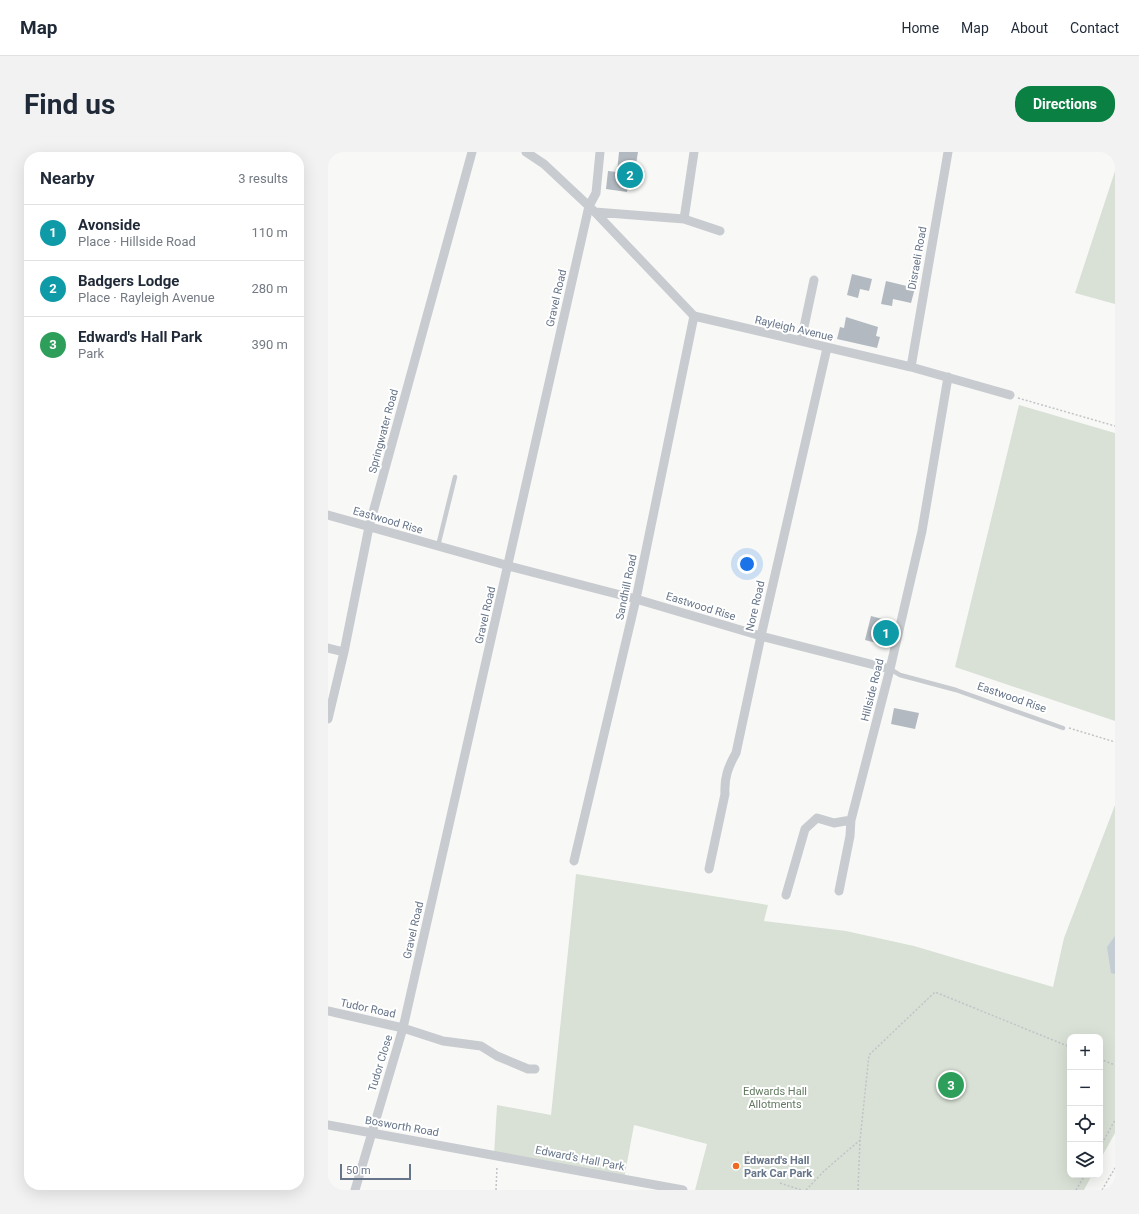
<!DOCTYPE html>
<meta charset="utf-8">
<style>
:root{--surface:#fff;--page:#f2f2f3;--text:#1f2937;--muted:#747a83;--line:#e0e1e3;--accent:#0b8043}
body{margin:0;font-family:Roboto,sans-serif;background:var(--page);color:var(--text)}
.controls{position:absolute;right:12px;bottom:12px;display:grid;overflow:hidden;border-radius:8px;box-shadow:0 4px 16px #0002}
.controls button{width:36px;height:36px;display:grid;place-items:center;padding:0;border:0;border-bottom:1px solid var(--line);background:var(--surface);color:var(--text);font:20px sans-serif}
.scale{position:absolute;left:12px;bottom:10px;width:71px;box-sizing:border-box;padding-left:4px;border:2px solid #667589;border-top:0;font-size:11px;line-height:14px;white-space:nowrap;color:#667589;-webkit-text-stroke:3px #fff;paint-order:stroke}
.you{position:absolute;left:419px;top:412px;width:14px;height:14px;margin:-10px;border:3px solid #fff;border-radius:50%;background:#1a73e8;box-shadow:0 0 0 6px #1a73e833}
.badge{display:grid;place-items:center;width:26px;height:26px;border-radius:50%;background:var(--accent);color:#fff;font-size:13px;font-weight:700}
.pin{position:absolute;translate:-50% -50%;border:2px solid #fff;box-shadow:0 1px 4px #0006}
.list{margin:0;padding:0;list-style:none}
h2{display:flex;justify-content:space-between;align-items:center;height:52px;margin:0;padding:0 16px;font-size:17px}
h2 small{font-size:13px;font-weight:400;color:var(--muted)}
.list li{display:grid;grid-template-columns:26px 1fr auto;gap:12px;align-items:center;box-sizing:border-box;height:56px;padding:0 16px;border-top:1px solid var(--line)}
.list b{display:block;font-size:15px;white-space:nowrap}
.list p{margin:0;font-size:13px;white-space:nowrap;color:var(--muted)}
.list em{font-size:13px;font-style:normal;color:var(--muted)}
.icon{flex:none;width:22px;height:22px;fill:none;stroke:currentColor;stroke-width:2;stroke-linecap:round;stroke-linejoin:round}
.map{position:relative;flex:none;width:787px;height:1038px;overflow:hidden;border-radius:16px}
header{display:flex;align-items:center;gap:24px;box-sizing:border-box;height:56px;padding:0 20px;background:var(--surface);border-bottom:1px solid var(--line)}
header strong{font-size:19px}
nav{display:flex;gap:22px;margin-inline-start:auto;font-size:14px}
.intro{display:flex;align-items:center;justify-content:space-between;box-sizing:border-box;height:96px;padding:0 24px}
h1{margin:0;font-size:28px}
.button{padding:10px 18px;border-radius:16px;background:var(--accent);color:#fff;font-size:14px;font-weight:700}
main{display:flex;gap:24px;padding:0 24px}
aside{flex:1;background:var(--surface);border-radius:16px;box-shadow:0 4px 16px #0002}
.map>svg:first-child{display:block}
</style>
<header>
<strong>Map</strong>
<nav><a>Home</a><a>Map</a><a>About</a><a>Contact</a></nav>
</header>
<div class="intro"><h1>Find us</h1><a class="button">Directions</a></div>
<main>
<aside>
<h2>Nearby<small>3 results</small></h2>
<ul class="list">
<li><span class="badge" style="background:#0f9aa8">1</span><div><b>Avonside</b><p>Place · Hillside Road</p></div><em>110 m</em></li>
<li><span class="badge" style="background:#0f9aa8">2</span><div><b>Badgers Lodge</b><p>Place · Rayleigh Avenue</p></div><em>280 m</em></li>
<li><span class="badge" style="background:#2e9e5b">3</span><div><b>Edward's Hall Park</b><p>Park</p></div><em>390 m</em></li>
</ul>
</aside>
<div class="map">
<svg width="787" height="1038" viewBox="0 0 787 1038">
<rect width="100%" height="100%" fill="#f8f9f6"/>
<path fill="#d9e1d6" d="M787,19V152L747,141Z
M691,253L787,281V569L627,515Z
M787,653V981L772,1008V885H742V1023H764L756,1038H367L379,992L306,973L296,1027L166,1003L169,953L223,963L248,722L440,753L436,769L518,779L586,794L725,835L736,786Z"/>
<path fill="#c4cdd3" d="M787,784V822L783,821L779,795Z"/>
<path fill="#b3b9c0" d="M291,0H310L307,18L317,19L316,29L311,28V35L300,34L299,40L278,37L280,19L289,20Z
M524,122L544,127L541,139L532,137L530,146L519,143Z
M558,129L587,136L583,151L565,147L564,154L553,152Z
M518,165L550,175L548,184L552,185L549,196L509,187L512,175L516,176Z
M543,464L566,470L560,494L537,488Z
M566,556L591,561L587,577L563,572Z"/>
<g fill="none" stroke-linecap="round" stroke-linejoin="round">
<path stroke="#c2c3c6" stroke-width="1.5" stroke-dasharray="2 2" stroke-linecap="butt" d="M690,246L787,274
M741,576L787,590
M772,907L787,913
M772,995L787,968
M417,1009L421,998
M452,1031L473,1038
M168,1038L169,1014
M478,1038L496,1019L532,988
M530,1038L532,988L541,903L607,840L742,895
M748,1038L757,1023
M774,1038L787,1016"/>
<path stroke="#c8cbcf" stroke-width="4.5" d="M110,394L127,325
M562,517L572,523L628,538L735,576"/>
<path stroke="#c8cbcf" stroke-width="9" d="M198,0L216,12L264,57L366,164L583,215L682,243
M267,60L356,67L392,79
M356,67L366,0
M473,189L486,128
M583,215L620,0
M0,363L181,414L308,447L433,484L562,517
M0,496L16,500
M0,567L16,500L41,375L144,0
M246,709L308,447L366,164
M381,717L397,642C396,626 400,615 408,601L433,484L499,196
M511,739L522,684L523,667
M458,743L477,677L489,666L506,671L523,668L562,517L594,379L620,225
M0,859L75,876L261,54L268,41L272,0
M0,973L355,1038
M27,1038L75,876L115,889L153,894L169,904L200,917H207"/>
</g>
<circle fill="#ef6a20" stroke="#fff" stroke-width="1.5" cx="408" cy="1014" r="4"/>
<g text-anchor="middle" stroke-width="4" stroke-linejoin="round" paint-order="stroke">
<g font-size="11" fill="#667589" stroke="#fff">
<text transform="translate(589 106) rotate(-80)" y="4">Disraeli Road</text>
<text transform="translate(228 146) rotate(-77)" y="4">Gravel Road</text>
<text transform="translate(466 176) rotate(13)" y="4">Rayleigh Avenue</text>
<text transform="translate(55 279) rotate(-75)" y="4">Springwater Road</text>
<text transform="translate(60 368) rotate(16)" y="4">Eastwood Rise</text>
<text transform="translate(298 435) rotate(-78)" y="4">Sandhill Road</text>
<text transform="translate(373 454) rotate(17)" y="4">Eastwood Rise</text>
<text transform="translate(427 454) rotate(-77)" y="4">Nore Road</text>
<text transform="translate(157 463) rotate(-77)" y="4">Gravel Road</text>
<text transform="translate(544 538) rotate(-76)" y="4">Hillside Road</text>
<text transform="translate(684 545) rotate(19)" y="4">Eastwood Rise</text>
<text transform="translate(85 778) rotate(-77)" y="4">Gravel Road</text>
<text transform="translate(40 856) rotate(12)" y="4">Tudor Road</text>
<text transform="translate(52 911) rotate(-73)" y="4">Tudor Close</text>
<text transform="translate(74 974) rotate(10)" y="4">Bosworth Road</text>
<text transform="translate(252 1006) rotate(11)" y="4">Edward's Hall Park</text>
</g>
<g font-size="11" fill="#637a61" stroke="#fff">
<text x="447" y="943">Edwards Hall<tspan x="447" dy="13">Allotments</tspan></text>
</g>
<g font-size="11" font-weight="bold" fill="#667589" stroke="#fff" text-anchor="start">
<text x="416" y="1012">Edward's Hall<tspan x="416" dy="13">Park Car Park</tspan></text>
</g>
</g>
</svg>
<div class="controls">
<button>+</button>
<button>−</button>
<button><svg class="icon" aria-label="locate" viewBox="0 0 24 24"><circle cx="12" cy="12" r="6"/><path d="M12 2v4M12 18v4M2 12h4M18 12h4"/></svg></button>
<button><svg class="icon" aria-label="layers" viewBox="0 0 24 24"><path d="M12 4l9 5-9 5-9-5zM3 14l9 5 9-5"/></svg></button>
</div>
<div class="scale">50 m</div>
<div class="you"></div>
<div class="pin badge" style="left:558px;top:481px;background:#0f9aa8">1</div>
<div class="pin badge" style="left:302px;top:23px;background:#0f9aa8">2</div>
<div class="pin badge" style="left:623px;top:933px;background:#2e9e5b">3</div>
</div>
</main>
